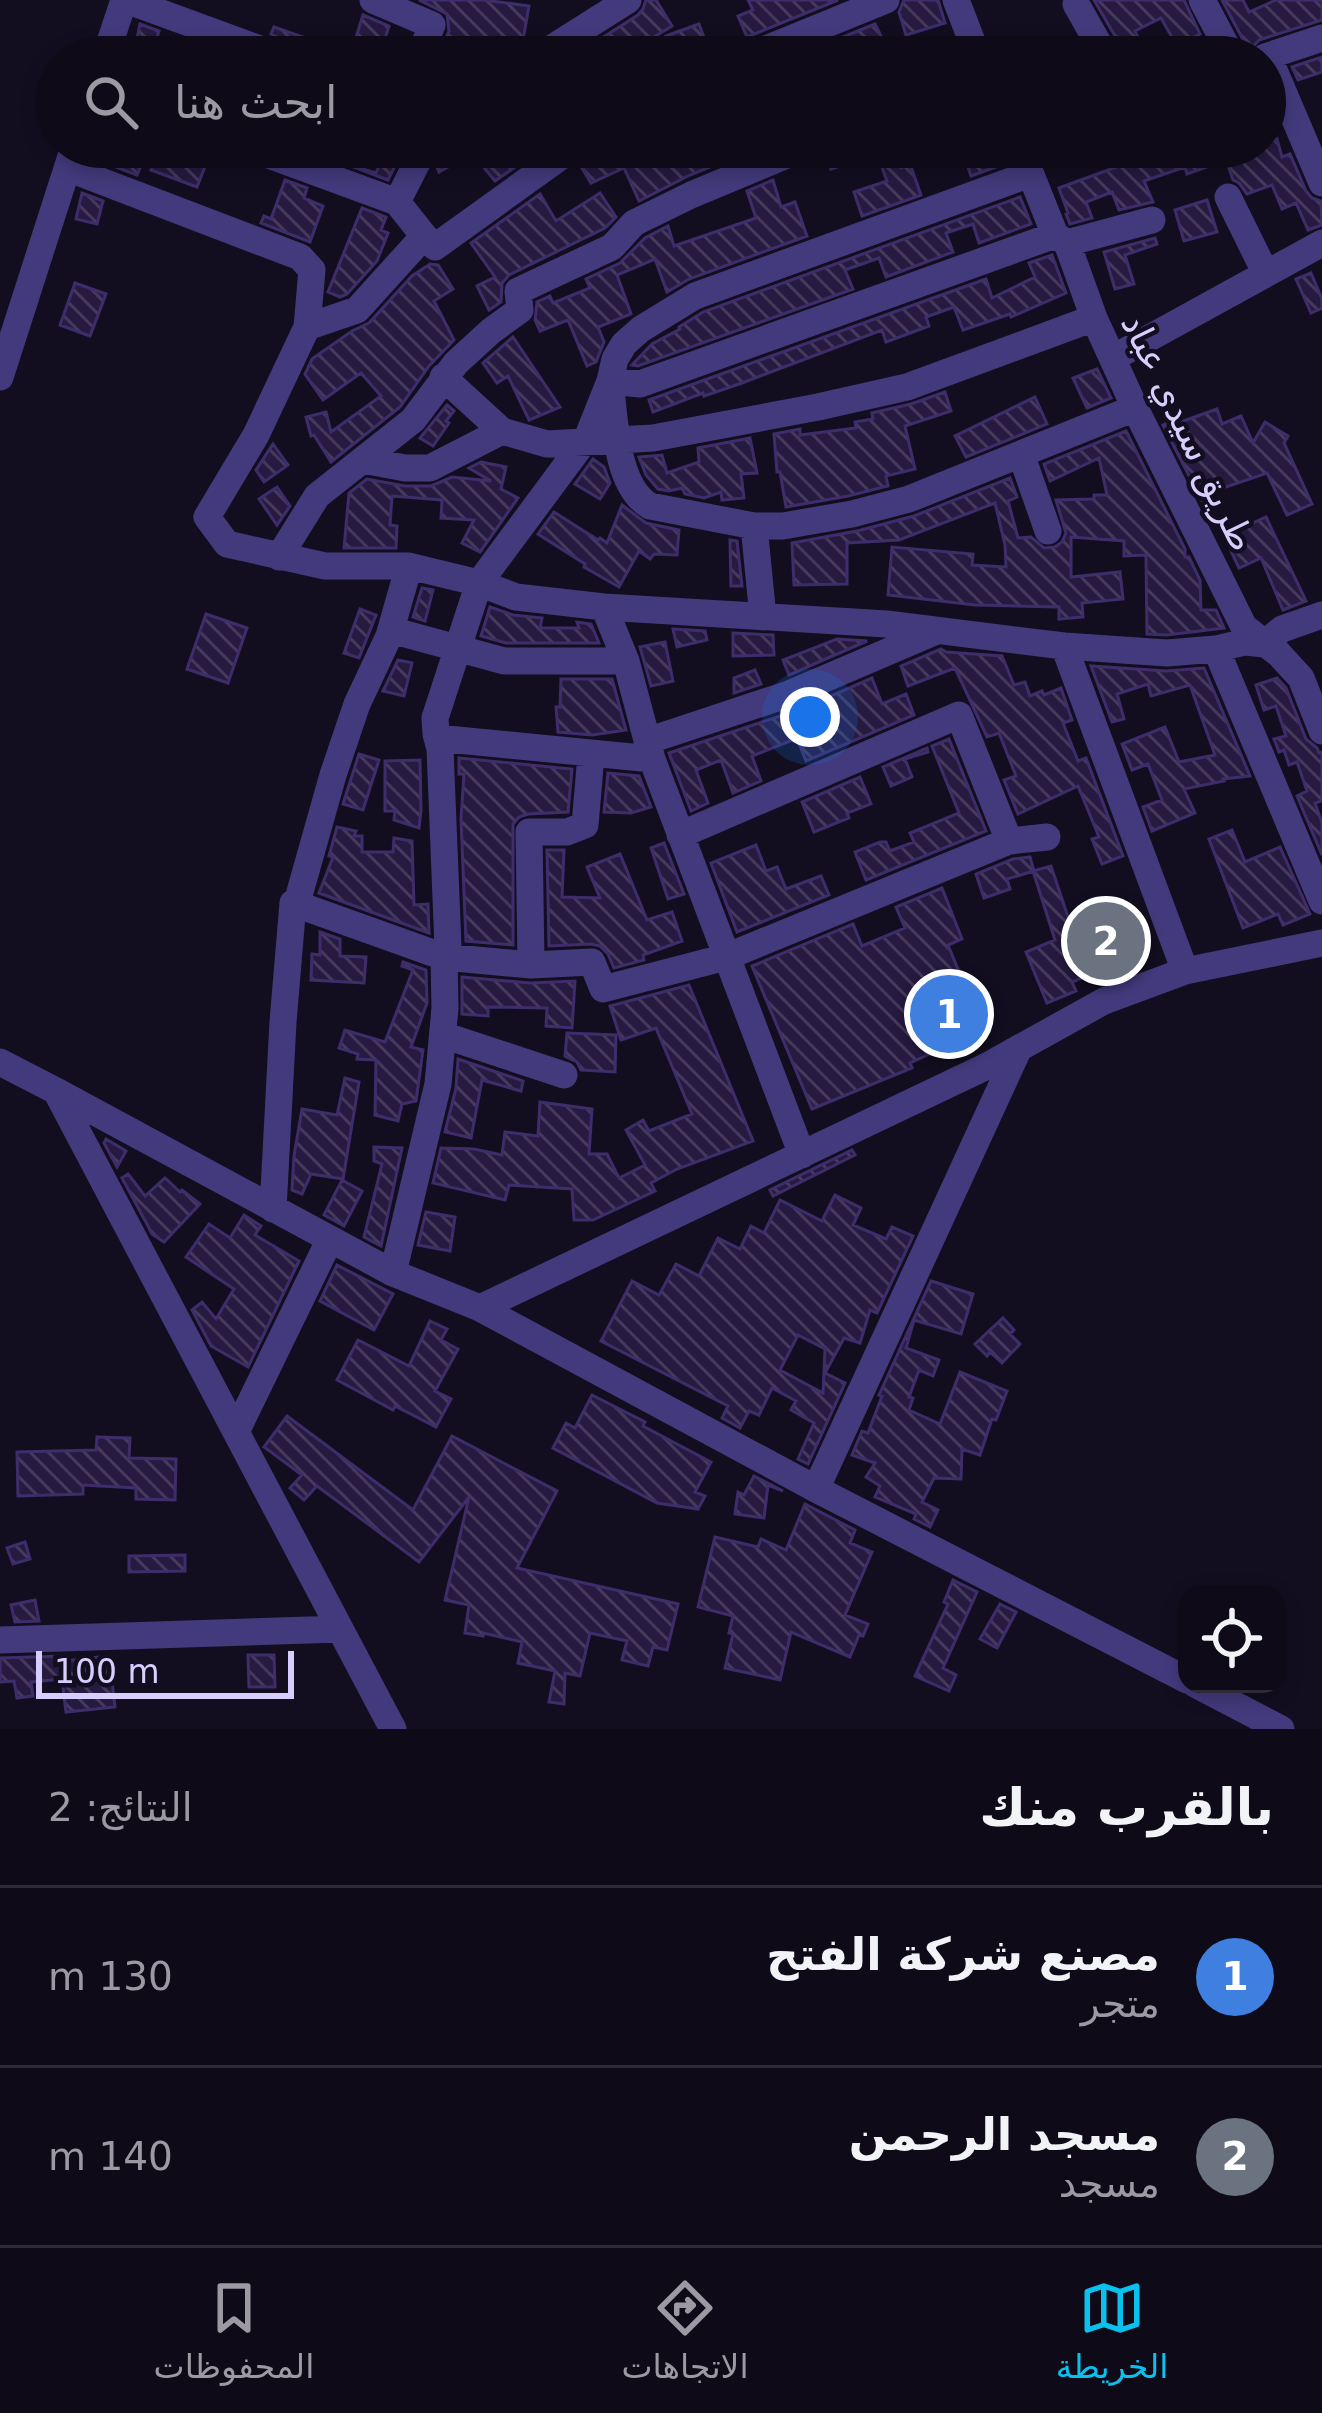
<!DOCTYPE html>
<html lang="ar">
<meta charset="utf-8">
<style>
:root{--surface:#0e0a18;--page:#1c1825;--text:#f1f3f6;--muted:#9b9aa2;--line:#2e2b37;--accent:#0ac1ee}
body{margin:0;font-family:"DejaVu Sans","Noto Sans Arabic",sans-serif;background:var(--page);color:var(--text);direction:rtl}
.controls{position:absolute;right:36px;bottom:36px;display:grid;overflow:hidden;border-radius:24px;box-shadow:0 6px 18px #0003}
.controls button{width:108px;height:108px;display:grid;place-items:center;padding:0;border:0;border-bottom:3px solid var(--line);background:var(--surface);color:var(--text);font:60px sans-serif}
.scale{position:absolute;left:36px;bottom:30px;width:258px;box-sizing:border-box;padding-left:12px;border:6px solid #d8cefd;border-top:0;font-size:33px;line-height:42px;white-space:nowrap;color:#d8cefd;-webkit-text-stroke:9px #120e20;paint-order:stroke}
.you{position:absolute;left:810px;top:717px;width:42px;height:42px;margin:-30px;border:9px solid #fff;border-radius:50%;background:#1a73e8;box-shadow:0 0 0 18px #1a73e833}
.badge{display:grid;place-items:center;width:78px;height:78px;border-radius:50%;background:var(--accent);color:#fff;font-size:39px;font-weight:700}
.pin{position:absolute;translate:-50% -50%;border:6px solid #fff;box-shadow:0 3px 12px #0006}
.list{margin:0;padding:0;list-style:none}
h2{display:flex;justify-content:space-between;align-items:center;height:156px;margin:0;padding:0 48px;font-size:51px}
h2 small{font-size:39px;font-weight:400;color:var(--muted)}
.list li{display:grid;grid-template-columns:78px 1fr auto;gap:36px;align-items:center;box-sizing:border-box;height:180px;padding:0 48px;border-top:3px solid var(--line)}
.list b{display:block;font-size:45px;white-space:nowrap}
.list p{margin:0;font-size:39px;white-space:nowrap;color:var(--muted)}
.list em{font-size:39px;font-style:normal;color:var(--muted)}
.icon{flex:none;width:66px;height:66px;fill:none;stroke:currentColor;stroke-width:2;stroke-linecap:round;stroke-linejoin:round}
.map{position:relative;flex:none;width:1322px;height:1729px;overflow:hidden;direction:ltr}
.search{position:absolute;background:var(--surface);box-shadow:0 6px 18px #0003;left:36px;right:36px;top:36px;height:132px;display:flex;align-items:center;gap:30px;box-sizing:border-box;padding:0 42px;border-radius:66px;color:var(--muted);font-size:45px}
.sheet{height:516px;background:var(--surface)}
nav{display:flex;justify-content:space-around;align-items:center;box-sizing:border-box;height:168px;border-top:3px solid var(--line);background:var(--surface);font-size:33px;color:var(--muted)}
nav a{display:grid;justify-items:center;gap:6px}
nav .on{color:var(--accent)}
.map>svg:first-child{display:block}
</style>
<div class="map">
<svg width="1322" height="1729" viewBox="0 0 1322 1729">
<defs>
<pattern id="building-back-hatch" width="6" height="6" patternUnits="userSpaceOnUse" patternTransform="scale(3)"><rect width="6" height="6" fill="#261a40"/><path d="M-1 5l2 2M0 0l6 6M5-1l2 2" fill="none" stroke="#453a5c"/></pattern>
</defs>
<rect width="100%" height="100%" fill="#120e20"/>
<path fill="url(#building-back-hatch)" stroke="#3f2d6b" stroke-width="3" fill-rule="evenodd" d="M419,0H485L529,6L520,57H438L449,31L447,14Z
M646,0H656L672,26L621,57H572L638,15L643,9Z
M748,0H838L747,37L738,16L753,10Z
M904,0H938L945,23L906,35L899,12Z
M1094,0H1184L1200,34L1194,37L1202,57H1183L1161,18L1135,31L1148,57H1124L1122,48Z
M1222,0H1243L1249,12L1276,0H1322V20L1259,40L1249,51Z
M363,15L389,26L379,57H362L351,53Z
M140,24L159,31L156,42L192,54V57H133Z
M699,24L711,57H674L666,36Z
M875,24L883,40L847,57H794Z
M274,27L354,55V57H300L295,45L271,34Z
M1322,57V72L1298,80L1292,67Z
M1277,139L1282,157L1290,154L1306,191L1312,198L1321,201L1322,225L1308,230L1296,203L1282,209L1272,185L1247,194L1239,183L1233,180L1226,160L1187,174L1185,167L1144,181L1153,202L1119,210L1112,192L1086,202L1092,218L1070,224L1066,214L1068,213L1059,188L1119,166L1112,147H1265V143Z
M160,147H222L217,162L208,159L197,187L151,170Z
M386,147L403,150L388,180L346,164L376,173Z
M443,147H483L439,172L436,165Z
M492,147H513L524,161L495,181L477,159Z
M592,147H759L690,175L639,201L624,168L591,183L580,165L590,155Z
M824,147H894L901,168L910,164L921,195L862,216L854,192L887,181L877,154L831,169Z
M987,147H1002L1007,163L971,176L964,155Z
M1044,147H1089V148L1050,163Z
M92,150L140,168L137,175L90,157Z
M285,180L307,188L304,198L323,206L310,242L261,223L264,216L271,219Z
M773,180L781,207L795,202L807,236L689,279L667,292L655,259L617,275L631,314L598,327L604,342L596,362L587,366L568,320L540,331L535,320L537,302L550,296L553,303L590,288L586,279L620,263L645,238L668,226L674,246L756,218L747,191Z
M82,193L103,201L97,224L76,219Z
M600,193L616,217L605,228L509,275L502,283L501,302L489,310L477,286L495,277L471,243L540,194L556,221Z
M1020,197L1031,224L979,243L973,224L946,233L953,252L886,277L879,258L845,270L853,289L638,366L632,365L652,344L680,329L679,327L703,312Z
M1207,200L1217,232L1184,241L1175,210Z
M362,208L386,217L381,230L388,233L377,261L347,294L340,297L328,292Z
M1155,238L1157,244L1125,255L1134,284L1115,289L1104,252Z
M1052,255L1066,293L1011,317L1010,314L963,330L954,307L926,317L929,326L886,342L882,330L742,383L704,396L703,393L653,412L649,400L986,279L992,298L1035,277L1029,263Z
M430,264L438,265L453,289L434,301L454,340L429,366L400,407L331,462L314,435L311,436L306,417L326,412L331,432L381,396L361,373L323,400L305,374L312,359L352,331L369,323L412,276Z
M1311,273L1322,299V308L1311,313L1296,279Z
M75,283L106,294L90,336L60,325Z
M513,337L560,407L529,420L508,376L497,383L483,363Z
M1097,369L1111,398L1087,408L1073,378Z
M945,392L951,411L905,426L915,469L886,476L888,486L848,496L786,507L780,472H777L774,434L800,429V435L856,428L855,422L873,419L872,413L911,404Z
M1035,397L1047,424L966,457L955,436Z
M447,405L454,411L446,421L449,423L433,446L420,438Z
M1217,409L1222,424L1241,416L1253,443L1265,422L1288,436L1284,443L1312,504L1287,515L1267,473L1205,494L1207,499L1202,501L1163,425L1174,420L1175,424Z
M1126,431L1185,549V557H1189L1200,580L1201,610H1216L1224,628L1167,635L1147,634L1146,555L1124,556V541L1071,537V577L1120,572L1123,599L1082,603L1083,617L1059,619V607L975,605L888,595L892,547L973,554L972,565L1006,567L1005,545L995,503L899,540L847,543V584L794,585L792,543L857,531L914,516L1010,478L1017,497L1008,501L1018,538L1031,537L1044,548L1055,547L1062,542L1066,533L1056,500L1094,499V495H1107L1099,458L1050,481L1044,464Z
M750,438L757,473L741,474L744,498L722,500L721,492L704,498L685,494L682,488L669,491L658,489L646,475L639,457L662,455L667,473L699,462L698,448Z
M273,444L288,465L264,482L256,470Z
M593,459L604,467L610,483L600,499L575,484Z
M481,462L506,467L501,489L518,498L480,552L462,543L474,520L441,518L442,500L392,496L390,525L397,526L396,548H344L349,493L367,479L405,486H431L452,477L491,481L469,468Z
M277,487L290,506L277,525L259,499Z
M622,505L646,523L679,530L677,555L654,554L650,559L639,551L619,587L584,567L585,564L538,534L554,512L598,540L600,538L607,543Z
M1266,517L1306,601L1283,610L1261,558L1239,568L1224,536Z
M730,540L737,541L742,586H731Z
M422,588L433,590L425,621L413,617Z
M490,607L513,615L542,618L540,628H579L577,622L591,624L599,643H506L481,636Z
M360,609L376,615L359,658L344,653Z
M206,614L247,628L228,683L187,669Z
M673,629L705,631L707,640L677,647Z
M733,633L773,635L774,655L733,656Z
M837,639L867,641L789,675L783,660Z
M665,642L673,681L651,686L640,647Z
M941,649L946,652L1002,656L1014,685L1025,682L1030,696L1042,691L1044,695L1061,688L1072,720L1063,723L1078,761L1086,758L1123,856L1102,864L1092,839L1099,837L1078,786L1018,814L1004,780L1016,776L999,733L987,737L955,668L908,686L901,666Z
M398,660L412,663L404,696L383,691Z
M1091,666L1166,671L1204,668L1250,776L1223,779L1224,781L1184,789L1195,813L1152,831L1143,807L1162,800L1148,764L1132,770L1122,744L1165,727L1179,762L1215,755L1190,685L1151,696L1148,684L1117,694L1124,719L1112,722Z
M755,670L761,684L734,693V678Z
M872,678L882,704L906,694L914,715L806,761L798,741L837,726L826,698Z
M1277,678L1286,688L1306,739L1317,748L1319,753L1322,752V801L1315,803L1322,823V855L1297,796L1307,791L1297,762L1289,765L1284,750L1279,752L1274,739L1286,736L1276,706L1264,710L1256,685Z
M561,679H612L626,730L592,735L558,732L556,707H560Z
M783,715L793,740L752,756L761,781L733,793L721,760L696,770L708,803L691,811L669,753Z
M949,739L986,831L866,880L855,852L880,842H886L890,851L914,842L910,833L959,813L932,746Z
M927,748L928,752L905,759L912,777L891,786L883,767Z
M359,754L379,760L363,810L343,804Z
M459,758L572,769L568,812L528,814L519,817L513,824V945L466,941L461,819L464,774H459Z
M420,760L421,810L419,828L394,820L395,811H385V761Z
M608,773L639,776L651,807L631,813L604,812Z
M860,777L871,804L847,813L849,818L814,832L802,802Z
M337,827L356,831L354,836H362V852H393L394,838L412,841L414,905L428,904L429,933L319,893L333,857L329,856Z
M1232,830L1245,862L1280,847L1310,914L1283,925L1278,914L1243,928L1209,839Z
M664,843L684,894L668,899L651,848Z
M756,845L766,871L777,867L786,889L821,876L829,895L737,932L711,863Z
M547,850H564L562,897L600,898L587,867L620,854L647,920L672,912L682,941L643,955L644,960L614,968L608,954L600,946L591,944L549,946Z
M1030,857L1034,871L1007,879L1010,889L984,898L976,874L1013,859Z
M1051,866L1069,920L1100,908L1122,962L1072,982L1076,991L1047,1003L1026,952L1055,940L1033,871Z
M942,888L962,939L948,945L962,979L919,997L931,1025L937,1022L947,1046L910,1063L912,1068L812,1109L752,966L853,924L862,946L905,928L896,907Z
M320,932L340,939V956L366,957L364,983L311,980L312,954L320,955Z
M403,962L426,970L427,1003L411,1047L423,1050L416,1101L402,1104L398,1121L375,1115L376,1060L357,1059L358,1054L339,1048L345,1030L385,1042L413,970L402,966Z
M462,977L530,983L575,981L572,1028L546,1026L547,1008L488,1007V1016L462,1014Z
M689,985L753,1141L677,1169L651,1183L655,1191L593,1220H574L572,1189L509,1185L505,1200L433,1183L441,1148L474,1149L502,1155L505,1132L538,1136L540,1102L592,1109L589,1154H607L619,1178L645,1165L626,1130L643,1120L649,1131L692,1114L656,1028L621,1040L610,1006Z
M567,1033L616,1035L615,1072L581,1070L577,1062L565,1056Z
M458,1059L523,1081L521,1091L482,1080L471,1138L445,1132L456,1088Z
M345,1078L359,1082L343,1179L311,1174L302,1194L292,1190L294,1156L302,1109L337,1115Z
M106,1139L126,1151L117,1167L104,1143Z
M374,1147L402,1148L381,1246L364,1237L382,1164L374,1161Z
M852,1150L855,1155L773,1196L770,1190Z
M128,1174L145,1196L165,1178L180,1192L182,1190L200,1204L164,1242L152,1234L148,1226L122,1178Z
M342,1180L362,1191L344,1226L324,1215Z
M835,1195L861,1208L853,1225L886,1239L892,1227L913,1236L877,1313L870,1310L860,1343L844,1338L825,1373L845,1383L808,1464L798,1459L814,1423L791,1410L796,1401L772,1388L759,1415L749,1411L740,1428L722,1418L728,1406L601,1341L632,1281L659,1295L676,1264L699,1276L718,1238L740,1249L751,1226L764,1233L780,1200L822,1221ZM798,1335L825,1349L823,1393L780,1370Z
M426,1212L455,1217L450,1251L418,1245Z
M244,1215L261,1226L255,1235L299,1261L248,1367L211,1346L192,1310L202,1302L216,1319L234,1289L186,1257L209,1224L230,1238Z
M337,1265L393,1294L374,1330L320,1301Z
M931,1281L973,1294L961,1334L914,1320L906,1348L939,1360L933,1376L919,1370L909,1397L913,1398L909,1410L940,1424L960,1372L1007,1391L996,1420L992,1419L980,1455L962,1449L961,1479L934,1478L922,1502L938,1510L930,1527L914,1519L916,1514L875,1497L880,1486L866,1477L875,1463L852,1455L862,1431L868,1433L882,1396L879,1395Z
M1003,1318L1014,1330L1010,1334L1020,1344L1002,1363L990,1352L987,1356L975,1344Z
M430,1321L447,1329L441,1340L458,1349L435,1391L451,1399L436,1427L395,1406L393,1410L337,1380L358,1340L409,1366Z
M592,1395L645,1422L643,1426L711,1462L695,1492L705,1496L698,1509L657,1503L553,1448L566,1423L575,1428Z
M287,1416L413,1510L452,1436L557,1491L517,1568L678,1604L667,1650L653,1647L648,1666L622,1660L627,1641L590,1633L580,1676L565,1673L564,1704L549,1702L555,1671L518,1663L522,1642L483,1633V1636L465,1633L469,1605L445,1600L469,1497L419,1562L317,1486L304,1500L290,1488L302,1475L264,1447Z
M97,1437L130,1438L129,1458L176,1459L175,1500L136,1499V1488L83,1485V1494L18,1496L17,1452L96,1450Z
M754,1476L783,1491L768,1485L764,1518L735,1514L738,1492L744,1495Z
M805,1504L855,1530L850,1543L872,1552L845,1615L868,1624L863,1636L859,1635L850,1657L791,1632L780,1680L725,1668L733,1634L729,1633L733,1616L698,1607L715,1537L758,1547L761,1539L786,1550Z
M25,1542L30,1559L13,1564L7,1548Z
M185,1555V1571L129,1572V1556Z
M953,1580L977,1592L943,1668L956,1675L949,1691L915,1676L948,1604L944,1602Z
M35,1600L39,1621L15,1622L11,1605Z
M1000,1604L1016,1612L997,1648L980,1639Z
M248,1655H274L275,1687H249Z
M64,1656L65,1661L109,1656L115,1707L66,1712L62,1679L31,1682L33,1696L17,1698L14,1681L0,1682V1658Z"/>
<g fill="none" stroke-linecap="round" stroke-linejoin="round">
<path stroke="#433a7d" stroke-width="27" d="M126,0L282,57
M373,0L432,25L419,57
M956,0L978,57
M1202,0L1232,57
M1076,4L1106,57
M1268,56L1322,183
M105,57L124,0
M538,57L628,0
M746,57L886,0
M1265,57L1322,38
M247,147L397,202L424,236
M574,147L435,247L424,236L357,310L307,327L256,435L207,517L227,544L325,566H409L479,583L516,597L604,607L887,624L1064,646L1167,653L1216,649L1245,642L1264,644L1282,629L1322,615
M1020,147L1055,235L1067,243L1094,318L1135,408L1244,627L1279,654L1301,678L1322,731
M67,168L300,257L312,270L307,327
M1228,197L1266,274
M397,202L425,147
M1055,235L640,384L610,381C615,418 615,486 650,506L754,526H783L852,514L909,499L1135,408
M1067,243L1152,220
M1113,358L1322,243
M0,377L74,147
M443,377L502,431
M1021,454L1048,531
M363,460L405,468H430L502,431L547,444L653,438L818,407L907,387L1094,318
M754,526L763,617
M279,557L317,496L413,420L456,363L491,331L520,310L518,291L612,247L634,223L691,195L806,147
M604,607L626,661L652,759L802,1155
M391,630L504,661H626
M1064,646L1185,971
M1216,649L1322,901
M437,738L652,759
M647,741L789,694L934,632
M680,835L959,715L1009,841
M293,903L444,957L531,965L592,962L603,989L726,957L1009,841L1047,837
M531,965L529,832H567L585,825L591,755
M443,1035L564,1075
M0,1062L56,1091
M273,1209L283,1022L293,903L298,899L333,775L357,704L389,636L409,566
M330,1239L236,1432L393,1729
M393,1273L438,1084L445,1008L444,957L448,947L440,749L436,734L435,718L479,583L588,436L610,381L615,359L624,344L641,329L695,296L1030,174
M480,1308L987,1066L1104,1001L1185,971L1322,943
M236,1432L56,1091L393,1273L480,1308L816,1489L1187,1680
M816,1489L1019,1048
M0,1640L340,1629
M1195,1684L1281,1729"/>
</g>
<g text-anchor="middle" stroke-width="9" stroke-linejoin="round" paint-order="stroke">
<g font-size="36" fill="#d8cefd" stroke="#120e20">
<text transform="translate(1189 432) rotate(64)" y="13">طريق سيدي عباد</text>
</g>
</g>
</svg>
<div class="controls">
<button><svg class="icon" aria-label="locate" viewBox="0 0 24 24"><circle cx="12" cy="12" r="6"/><path d="M12 2v4M12 18v4M2 12h4M18 12h4"/></svg></button>
</div>
<div class="scale">100 m</div>
<div class="you"></div>
<div class="pin badge" style="left:949px;top:1014px;background:#3f7fe0">1</div>
<div class="pin badge" style="left:1106px;top:941px;background:#6b7280">2</div>
<div class="search"><svg class="icon" aria-label="search" viewBox="0 0 24 24"><circle cx="10" cy="10" r="6"/><path d="M15 15l6 6"/></svg>ابحث هنا</div>
</div>
<section class="sheet">
<h2>بالقرب منك<small>النتائج: 2</small></h2>
<ul class="list">
<li><span class="badge" style="background:#3f7fe0">1</span><div><b>مصنع شركة الفتح</b><p>متجر</p></div><em>130 m</em></li>
<li><span class="badge" style="background:#6b7280">2</span><div><b>مسجد الرحمن</b><p>مسجد</p></div><em>140 m</em></li>
</ul>
</section>
<nav>
<a class="on"><svg class="icon" aria-label="map" viewBox="0 0 24 24"><path d="M3 6l6-2 6 2 6-2v14l-6 2-6-2-6 2zM9 4v14M15 6v14"/></svg>الخريطة</a>
<a><svg class="icon" aria-label="directions" viewBox="0 0 24 24"><path d="M12 3l9 9-9 9-9-9zM9 14v-3h6M13 9l2 2-2 2"/></svg>الاتجاهات</a>
<a><svg class="icon" aria-label="saved" viewBox="0 0 24 24"><path d="M7 4h10v16l-5-4-5 4z"/></svg>المحفوظات</a>
</nav>
